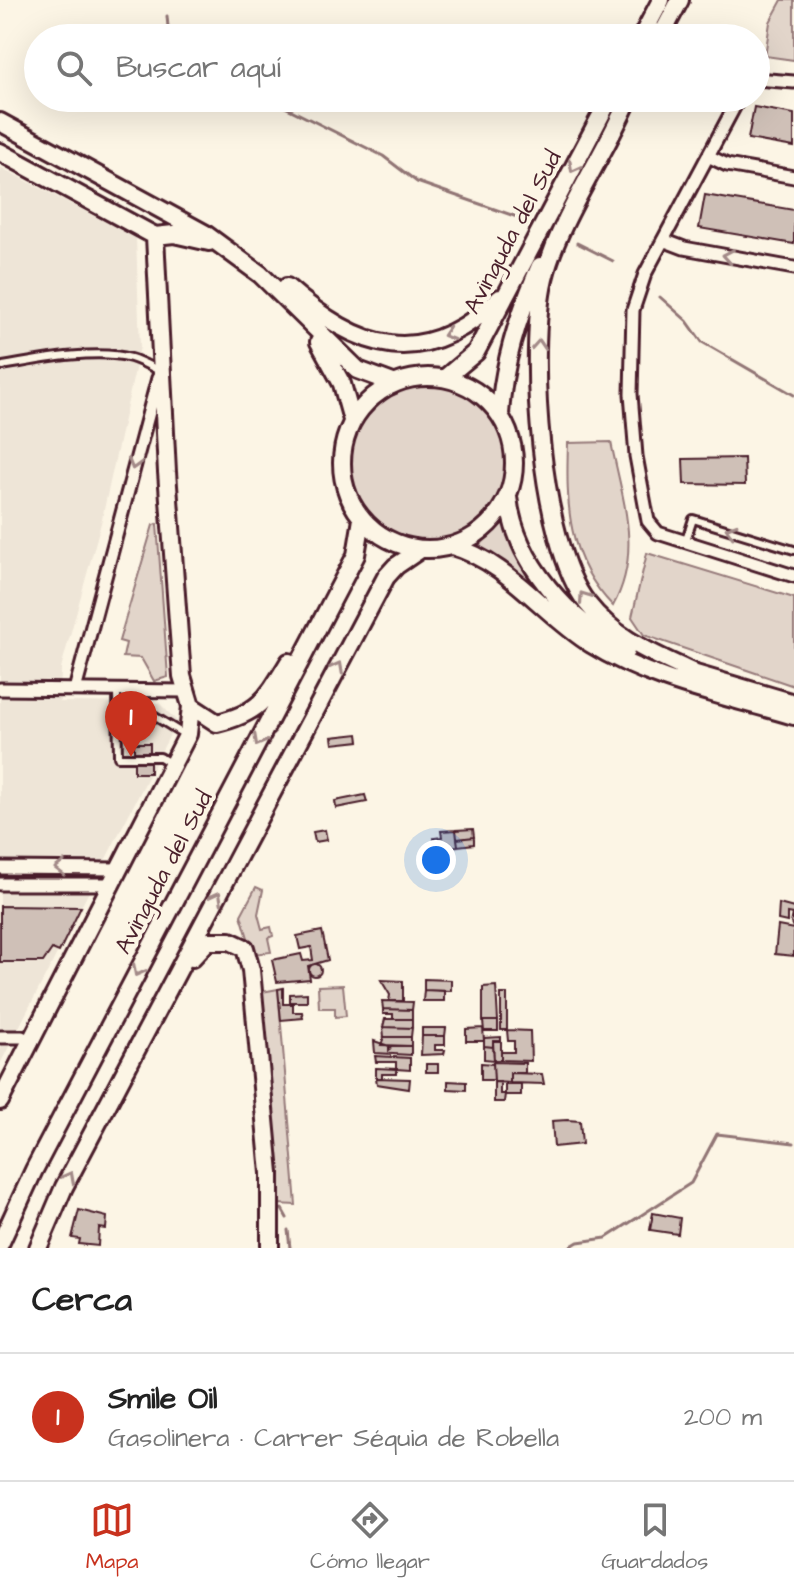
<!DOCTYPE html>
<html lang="es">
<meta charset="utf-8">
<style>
:root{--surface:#fff;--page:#f2f2f2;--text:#222;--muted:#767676;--line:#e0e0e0;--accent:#c8321e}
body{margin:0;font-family:"Architects Daughter",sans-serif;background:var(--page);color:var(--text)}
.you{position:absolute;left:436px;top:860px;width:28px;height:28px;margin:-20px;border:6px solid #fff;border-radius:50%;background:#1a73e8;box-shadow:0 0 0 12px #1a73e833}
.badge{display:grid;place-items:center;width:52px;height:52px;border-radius:50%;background:var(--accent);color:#fff;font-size:26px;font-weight:700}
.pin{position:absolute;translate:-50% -66px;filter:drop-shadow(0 2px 4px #0008)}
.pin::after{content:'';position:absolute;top:42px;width:28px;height:24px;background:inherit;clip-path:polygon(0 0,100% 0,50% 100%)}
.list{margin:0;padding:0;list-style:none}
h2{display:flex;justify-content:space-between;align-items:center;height:104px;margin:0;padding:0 32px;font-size:34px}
h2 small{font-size:26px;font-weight:400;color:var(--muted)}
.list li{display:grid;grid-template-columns:52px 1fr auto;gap:24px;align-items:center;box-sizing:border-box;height:128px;padding:0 32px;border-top:2px solid var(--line)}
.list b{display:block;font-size:30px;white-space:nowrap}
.list p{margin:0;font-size:26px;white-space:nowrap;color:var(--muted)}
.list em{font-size:26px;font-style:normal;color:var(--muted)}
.icon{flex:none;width:44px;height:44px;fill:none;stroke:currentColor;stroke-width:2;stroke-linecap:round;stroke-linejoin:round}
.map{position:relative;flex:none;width:794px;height:1248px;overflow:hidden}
.search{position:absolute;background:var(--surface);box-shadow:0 8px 32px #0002;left:24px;right:24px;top:24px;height:88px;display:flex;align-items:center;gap:20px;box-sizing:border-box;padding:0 28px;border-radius:44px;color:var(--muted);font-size:30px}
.sheet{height:232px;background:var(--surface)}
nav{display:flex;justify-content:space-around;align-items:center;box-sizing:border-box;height:112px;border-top:2px solid var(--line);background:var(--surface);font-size:22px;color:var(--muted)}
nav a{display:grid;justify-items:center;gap:4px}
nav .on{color:var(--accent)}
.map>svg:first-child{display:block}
</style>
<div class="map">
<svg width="794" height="1248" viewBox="0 0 794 1248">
<rect width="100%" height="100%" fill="#fcf5e5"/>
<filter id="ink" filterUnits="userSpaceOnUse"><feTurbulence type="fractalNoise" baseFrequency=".0125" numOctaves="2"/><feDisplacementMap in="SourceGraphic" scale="16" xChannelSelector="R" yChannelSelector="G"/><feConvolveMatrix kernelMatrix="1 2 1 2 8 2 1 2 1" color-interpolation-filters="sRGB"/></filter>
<g filter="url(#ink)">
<path fill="#eee5d7" d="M0,167L136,238L140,347L101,523L61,668L60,702L159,703L177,721L0,1064Z"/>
<path fill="#e2d5ca" stroke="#967a7a" stroke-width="2" d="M782,0H794V60L765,56L770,22Z
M350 464a78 78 0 1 1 156 0a78 78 0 1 1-156 0Z
M611,442C622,498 643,552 613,606C567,559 566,506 568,443Z
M505,521L571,619L477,548Z
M157,524L168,677L154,681L141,658L123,657L126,643L119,641L153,525Z
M647,553L794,598V686L644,635L632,617Z
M256,887L263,890L258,914L262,929L271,927L273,936L268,938L271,952L253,954L241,915Z
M343,985L346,1016L335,1017V1008H319L318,986Z
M278,989L296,1205L277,1204L264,1068L262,992Z"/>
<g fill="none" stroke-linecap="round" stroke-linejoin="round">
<path stroke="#917474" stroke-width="3" d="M167,16L169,38
M267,98L383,156L417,182L520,218
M577,243L613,261
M660,297L687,321L702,342L794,395
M282,1209L287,1218
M288,1230L290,1248
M568,1248L578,1242L606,1238L691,1183L717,1134L794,1143"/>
</g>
<path fill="#cfc0b7" stroke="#4a1f2b" stroke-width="2" d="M754,107L794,114V147L748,139Z
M705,195L794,210V244L699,228Z
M744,458L745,485L684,484L683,459Z
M358,734L359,741L333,744L332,737Z
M134,743H150V773H134Z
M365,795L367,802L336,808L335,801Z
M473,829L474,837L457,839L456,830Z
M325,830L327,840L315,842L313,832Z
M456,830L458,846L435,848L434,838L442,837L441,831Z
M474,837V844L458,846L457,839Z
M779,904L794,908V929L791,923L793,914L787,913V922L778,920Z
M0,906L81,907L59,952L52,949L43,962H0Z
M778,926L794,929V956L775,954Z
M322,931L328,960L308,966L310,979L277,982L272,960L301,954L303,961L313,960L311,947L300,949L297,936Z
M309 970a6 6 0 1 1 12 0a6 6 0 1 1-12 0Z
M424,979L451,980V991L424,990Z
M381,980L403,981V1001H389L390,995Z
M496,986L498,1021H483V987Z
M283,988V1004H293V1012H302L303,1018L281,1020L278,989Z
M424,990L444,991V1001H423Z
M307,993V1002H290V994Z
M501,994H507V1030H501Z
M382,1001L413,1002L412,1010L383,1009Z
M383,1009L412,1010V1019H393V1014H383Z
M385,1019H412V1028L383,1027Z
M483,1021H498V1031H484Z
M383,1027L412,1028L411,1037H384Z
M422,1028H446L445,1036H422Z
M483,1028L484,1041H466V1029Z
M507,1030L530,1031L531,1061L501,1060V1052H514V1041H508Z
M422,1036H445V1045H435V1050H445L444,1054L421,1055Z
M384,1037H411V1046L381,1045Z
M501,1037V1041H493V1047L484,1046V1038Z
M374,1041L389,1046V1050L392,1046H411V1055L375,1053Z
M493,1041H501V1060H494Z
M484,1046L493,1047L494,1060L484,1059Z
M375,1056L410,1058V1070L396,1069V1062H376Z
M493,1062L525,1063V1073H510V1083L494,1082Z
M481,1063L493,1064L494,1080H481Z
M426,1064H438V1072H426Z
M376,1068L397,1069V1074H382V1078H376Z
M510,1073L542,1074L544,1084L510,1083Z
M376,1078L410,1079L409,1089L377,1084Z
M448,1081L466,1082V1090L448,1089Z
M494,1082H500V1094H505L504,1102H494Z
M505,1084H521V1095H505Z
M567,1120L580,1121L582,1144L554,1147L552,1121Z
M79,1210L107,1217L106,1229L99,1228L98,1246L79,1244L80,1239L72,1238Z
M653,1213L680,1218L678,1234L650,1230Z"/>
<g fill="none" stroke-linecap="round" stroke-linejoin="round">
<defs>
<path id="lane" d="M3,366C37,360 97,348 131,358C141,361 151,367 160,371
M685,543L693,519L794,550
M117,690L118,757H160L170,763
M136,690V705L185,735"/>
<path id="street" d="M756,79L794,82
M739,98L645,274L633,310L631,394L636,456L648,521L658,533L794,576
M708,156L727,165L794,177
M663,240L684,248L794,268
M0,689L187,691
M75,690L158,378
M0,868L120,869
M0,884H112
M0,1037H22L31,1042"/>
<path id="secondary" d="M641,38L661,0
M660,38L680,0
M629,98C605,155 558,220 544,279C527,352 540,543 587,603C615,639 652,653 692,672
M0,122L204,233L260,274L358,370L393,383
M0,152L155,236
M155,236L174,234L209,242
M287,287C360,351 422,372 500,298
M319,342L342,384L352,420
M342 463a86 86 0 1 1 172 0a86 86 0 1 1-172 0Z
M445,378L476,352L610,98
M500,414C503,362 519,313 540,266
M508,497C515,563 569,621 626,651
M452,546C508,562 543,614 591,644C652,682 727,696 794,716
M682,670L794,703
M191,706L217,723C260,713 267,698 289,662
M192,958L208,941H230L245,948L251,970L270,1173V1248
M0,1101L188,734L191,706L182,676L167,472L155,236
M0,1244L34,1170L356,555L362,519
M38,1248L64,1187L386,577L396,566L421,549"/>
</defs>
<use href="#lane" stroke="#4a1f2b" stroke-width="12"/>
<use href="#street" stroke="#4a1f2b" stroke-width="17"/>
<use href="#secondary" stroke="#4a1f2b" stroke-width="22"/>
<use href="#lane" stroke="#fcf5e5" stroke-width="6"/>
<use href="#street" stroke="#fcf5e5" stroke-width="11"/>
<use href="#secondary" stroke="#fcf5e5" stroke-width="16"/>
</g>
<defs><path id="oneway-chevron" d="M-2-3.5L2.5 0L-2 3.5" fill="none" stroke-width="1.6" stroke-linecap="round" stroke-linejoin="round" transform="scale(2)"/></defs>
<g stroke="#a38a88">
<use href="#oneway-chevron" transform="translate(574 167) rotate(118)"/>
<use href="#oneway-chevron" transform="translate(728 256) rotate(-170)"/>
<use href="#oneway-chevron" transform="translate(448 334) rotate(162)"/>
<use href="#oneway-chevron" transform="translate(539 345) rotate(-86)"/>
<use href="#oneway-chevron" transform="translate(134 464) rotate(106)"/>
<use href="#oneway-chevron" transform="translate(731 530) rotate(-163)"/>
<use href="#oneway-chevron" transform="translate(584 597) rotate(-125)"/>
<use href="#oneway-chevron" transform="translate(338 667) rotate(-62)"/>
<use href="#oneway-chevron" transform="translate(259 741) rotate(118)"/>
<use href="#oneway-chevron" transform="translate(60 868) rotate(-180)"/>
<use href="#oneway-chevron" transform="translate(217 897) rotate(-62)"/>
<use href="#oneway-chevron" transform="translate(138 971) rotate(118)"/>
<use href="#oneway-chevron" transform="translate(69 1177) rotate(-62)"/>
</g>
</g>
<g text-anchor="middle" stroke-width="8" stroke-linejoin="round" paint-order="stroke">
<g font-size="24" fill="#4a1f2b" stroke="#fcf5e5">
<text transform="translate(512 232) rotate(-62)" y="8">Avinguda del Sud</text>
<text transform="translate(163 872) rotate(-62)" y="8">Avinguda del Sud</text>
</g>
</g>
</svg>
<div class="you"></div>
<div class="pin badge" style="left:131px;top:757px">1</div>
<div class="search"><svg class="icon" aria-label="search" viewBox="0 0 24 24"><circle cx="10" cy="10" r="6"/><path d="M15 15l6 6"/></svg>Buscar aquí</div>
</div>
<section class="sheet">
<h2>Cerca<small></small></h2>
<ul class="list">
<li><span class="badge">1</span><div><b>Smile Oil</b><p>Gasolinera · Carrer Séquia de Robella</p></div><em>200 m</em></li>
</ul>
</section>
<nav>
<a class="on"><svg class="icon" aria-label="map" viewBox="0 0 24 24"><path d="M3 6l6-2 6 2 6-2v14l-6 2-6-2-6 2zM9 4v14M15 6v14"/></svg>Mapa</a>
<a><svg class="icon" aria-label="directions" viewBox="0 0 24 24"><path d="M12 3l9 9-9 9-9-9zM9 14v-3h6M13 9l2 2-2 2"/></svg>Cómo llegar</a>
<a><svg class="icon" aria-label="saved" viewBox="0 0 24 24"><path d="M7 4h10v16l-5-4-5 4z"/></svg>Guardados</a>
</nav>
